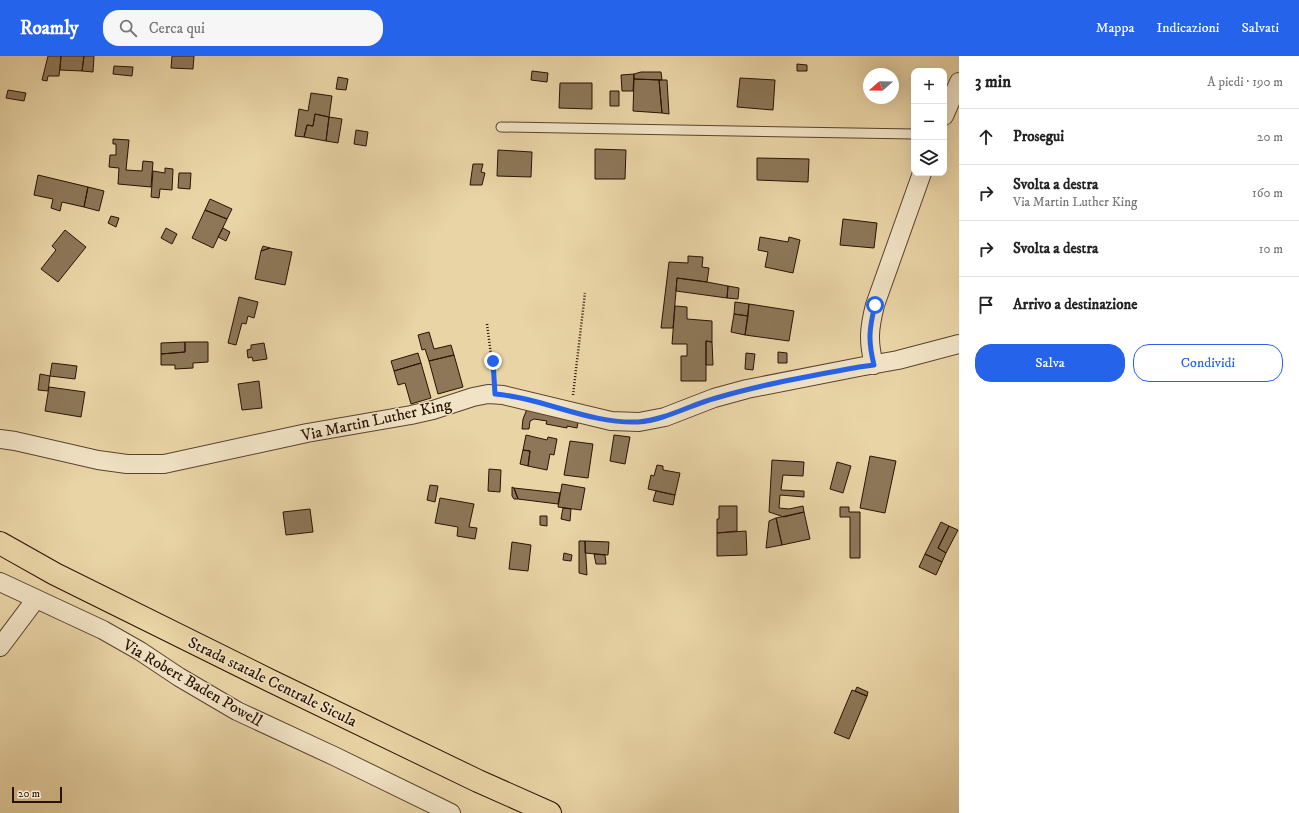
<!DOCTYPE html>
<html lang="it">
<meta charset="utf-8">
<style>
:root{--surface:#fff;--page:#f6f6f6;--text:#222;--muted:#767676;--line:#e0e0e0;--accent:#2563eb}
body{margin:0;font-family:"IM FELL DW Pica",serif;background:var(--page);color:var(--text)}
.controls{position:absolute;right:12px;top:12px;display:grid;overflow:hidden;border-radius:8px;box-shadow:0 4px 16px #0002}
.controls button{width:36px;height:36px;display:grid;place-items:center;padding:0;border:0;border-bottom:1px solid var(--line);background:var(--surface);color:var(--text);font:20px sans-serif}
.compass{position:absolute;left:863px;top:12px;width:36px;height:36px;border-radius:50%;background:var(--surface);box-shadow:0 4px 16px #0002;rotate:250deg}
.scale{position:absolute;left:12px;bottom:10px;width:50px;box-sizing:border-box;padding-left:4px;border:2px solid #2a1203;border-top:0;font-size:11px;line-height:14px;white-space:nowrap;color:#2a1203;-webkit-text-stroke:3px #f1e3c5;paint-order:stroke}
.stop{position:absolute;width:12px;height:12px;margin:-9px;border:3px solid #2563eb;border-radius:50%;background:#fff}
.stop.end{background:#2563eb;border-color:#fff;box-shadow:0 1px 4px #0008}
.list{margin:0;padding:0;list-style:none}
h2{display:flex;justify-content:space-between;align-items:center;height:52px;margin:0;padding:0 16px;font-size:17px}
h2 small{font-size:13px;font-weight:400;color:var(--muted)}
.list li{display:grid;grid-template-columns:26px 1fr auto;gap:12px;align-items:center;box-sizing:border-box;height:56px;padding:0 16px;border-top:1px solid var(--line)}
.list b{display:block;font-size:15px;white-space:nowrap}
.list p{margin:0;font-size:13px;white-space:nowrap;color:var(--muted)}
.list em{font-size:13px;font-style:normal;color:var(--muted)}
.actions{display:flex;gap:8px;padding:12px 16px}
.actions a{flex:1;padding:9px 0;border:1px solid var(--accent);border-radius:16px;text-align:center;font-size:14px;color:var(--accent)}
.actions .main{background:var(--accent);color:#fff}
.icon{flex:none;width:22px;height:22px;fill:none;stroke:currentColor;stroke-width:2;stroke-linecap:round;stroke-linejoin:round}
.map{position:relative;flex:none;width:959px;height:757px;overflow:hidden}
header{display:flex;align-items:center;gap:24px;box-sizing:border-box;height:56px;padding:0 20px;background:var(--accent);color:#fff}
header strong{font-size:19px}
nav{display:flex;gap:22px;margin-inline-start:auto;font-size:14px}
.search{width:280px;height:36px;background:var(--page);display:flex;align-items:center;gap:10px;box-sizing:border-box;padding:0 14px;border-radius:16px;color:var(--muted);font-size:15px}
main{display:flex}
aside{flex:1;background:var(--surface)}
.map>svg:first-child{display:block}
</style>
<header>
<strong>Roamly</strong>
<div class="search"><svg class="icon" aria-label="search" viewBox="0 0 24 24"><circle cx="10" cy="10" r="6"/><path d="M15 15l6 6"/></svg>Cerca qui</div>
<nav><a>Mappa</a><a>Indicazioni</a><a>Salvati</a></nav>
</header>
<main>
<div class="map">
<svg width="959" height="757" viewBox="0 0 959 757">
<rect width="100%" height="100%" fill="#e9d4a6"/>
<filter id="stains"><feTurbulence type="fractalNoise" baseFrequency=".005" numOctaves="4"/><feColorMatrix values="0 0 0 0 .2 0 0 0 0 .09 0 0 0 0 .02 0 0 0 .5 -.17"/></filter>
<radialGradient id="worn" r=".72"><stop offset=".6" stop-color="#630" stop-opacity="0"/><stop offset="1" stop-color="#630" stop-opacity=".3"/></radialGradient>
<path fill="#8d7758" stroke="#2a1203" d="M48,0H61L59,20H48L47,25L42,24Z
M61,0H84L82,15L60,14Z
M84,0H94L93,16L82,15Z
M172,0H194L193,13L171,12Z
M797,8L807,9V15H797Z
M114,10L133,11L132,20L113,18Z
M532,15L548,17L547,26L531,24Z
M641,16H661L662,24L634,23V18Z
M634,18L633,35H622L621,19Z
M338,21L348,23L346,34L336,33Z
M740,22L775,24L773,54L737,51Z
M634,23L659,24L662,57L633,55Z
M659,24H667L669,58L662,57Z
M560,27H592V53L559,52Z
M8,34L26,37L24,45L6,42Z
M610,35H619V50H610Z
M311,37L332,40L329,61L315,58L313,70L307,69L304,81L295,80L299,53L308,55Z
M315,58L329,61L326,85L304,81L307,69L313,70Z
M329,61L342,63L338,87L326,85Z
M356,74L368,76L366,90L354,88Z
M113,83L129,84L126,114L142,115L143,105L153,106L151,131L118,128L119,112L109,111L110,99H116V88H113Z
M595,93L626,94L625,123H595Z
M498,94L532,96L531,121L497,120Z
M757,102L809,103L808,126L757,124Z
M473,108H483L481,116L485,117L482,129H470Z
M165,112L173,113L172,134L160,133L159,142L151,141L153,115L165,117Z
M179,117H191L190,133L178,132Z
M38,119L88,131L84,151L62,146L60,155L51,152L53,143L34,139Z
M88,131L104,135L99,155L84,151Z
M210,143L232,153L227,163L205,154Z
M205,154L227,163L213,192L192,182Z
M111,160L119,162L116,171L108,167Z
M843,163L877,167L874,192L840,189Z
M166,172L177,178L172,188L161,182Z
M223,172L230,176L226,185L218,181Z
M65,174L86,191L58,226L41,213L56,194L52,190Z
M760,181L788,186L789,181L800,184L793,217L765,211L768,196L758,194Z
M263,190L270,192L261,195Z
M270,192L292,196L285,229L255,223L261,195Z
M688,200L703,201L702,211L709,212L707,226L677,222L673,272H661L669,206L688,207Z
M677,222L707,226L728,230L727,242L676,235Z
M728,230L739,232L738,243L727,242Z
M239,241L258,246L254,262L248,260L246,268L242,267L236,289L228,287Z
M735,246L749,248L748,260L734,258Z
M749,248L794,255L789,285L745,279Z
M675,250L687,251V263L712,265V286L706,285V325H681V300H687V288H672Z
M734,258L748,260L745,279L731,276Z
M429,276L434,293L451,289L454,299L429,305L425,293L422,294L418,279Z
M706,285L712,286L713,309H706Z
M185,286H208V306L193,307V312L175,313V309H161V298L185,296Z
M185,286V296L161,298V287Z
M264,287L267,303L253,305L252,301L248,302L247,294L251,293V289Z
M778,296L787,297V307H778Z
M418,297L421,307L394,315L391,305Z
M746,297L755,298L753,314L745,313Z
M454,299L463,331L438,338L429,305Z
M52,307L77,310L75,323L50,320Z
M421,307L431,342L411,348L405,327L398,329L394,315Z
M40,318L50,320L48,335L38,334Z
M259,325L262,352L242,354L238,328Z
M49,331L85,336L81,361L45,355Z
M527,353L579,361L577,372L567,370V372L546,368L547,365L534,363L530,365L529,373H522L523,363Z
M526,379L547,384L548,381L557,383L554,399L550,398L547,414L528,410L530,395L523,394Z
M614,379L630,381L625,408L610,405Z
M570,385L593,388L588,422L564,419Z
M523,394L530,395L528,410L520,408Z
M870,400L896,405L885,457L860,452Z
M772,404L804,406L803,420L783,419L781,434L804,435V441L780,439L779,452L789,453L803,450L804,456L784,461L769,456Z
M837,406L851,410L843,437L830,433Z
M657,409L663,410V414L680,417L675,439L648,433L651,419L654,420Z
M489,413L501,414L500,436L488,435Z
M562,428L585,432L581,454L558,451Z
M430,429L438,430L435,446L427,444Z
M512,431L514,432L518,443H514L512,440Z
M514,432L560,437L558,448L518,443Z
M656,435L675,439L673,449L653,445Z
M440,442L474,448L469,471L477,472L475,483L457,480L458,471L435,467Z
M719,450H737V475L717,477V463H719Z
M840,451H849V456H860V502H850V461H840Z
M563,452L571,453L570,465L561,463Z
M310,453L313,476L286,479L283,456Z
M804,456L810,483L782,489L776,462Z
M540,460H547V470L540,469Z
M776,462L782,489L766,492L769,465Z
M941,466L949,470L938,492L946,497L942,506L925,498Z
M949,470L958,474L946,497L938,492Z
M746,475L747,499L717,500V477Z
M579,485H585L587,519L579,517Z
M585,485L609,486L608,499L585,497Z
M512,486L531,489L528,515L509,513Z
M564,497L572,499L571,505L563,504Z
M594,498L605,499L606,508H596Z
M925,498L942,506L936,519L919,511Z
M857,631L868,636L867,640L855,635Z
M852,634L867,640L849,683L834,677Z"/>
<g fill="none" stroke-linecap="round" stroke-linejoin="round">
<defs>
<path id="service" d="M501,71L914,78"/>
<path id="minor" d="M944,60L959,26
M874,309C868,285 869,273 875,249L922,117
M0,383L15,385L98,404L127,408H164L307,377L411,359L433,354L473,341L488,338L503,339L611,365L639,366L665,361L714,342L747,333L859,311L898,304L959,288
M0,526L103,574L140,595L179,621L237,655L334,700L451,757
M0,591L36,543"/>
<path id="primary" d="M0,487L55,518L271,625L478,725L550,757"/>
</defs>
<use href="#service" stroke="#5a422c" stroke-width="11"/>
<use href="#minor" stroke="#5a422c" stroke-width="20"/>
<use href="#primary" stroke="#2a1203" stroke-width="24"/>
<path stroke="#2a1203" stroke-width="2.5" stroke-dasharray="1 2" stroke-linecap="butt" d="M487,268L494,322
M573,339L585,237"/>
<use href="#service" stroke="#f1e3c5" stroke-width="9"/>
<use href="#minor" stroke="#f1e3c5" stroke-width="18"/>
<use href="#primary" stroke="#e9d4a6" stroke-width="22"/>
</g>
<g fill="none" stroke-linecap="round" stroke-linejoin="round">
<path stroke="#2563eb" stroke-width="5" d="M493,305L495,338C543,342 589,368 638,366C665,364 690,349 716,342C763,328 811,320 859,311L874,309C868,285 869,273 875,249"/>
</g>
<g text-anchor="middle" stroke-width="3" stroke-linejoin="round" paint-order="stroke">
<g font-size="16" fill="#2a1203" stroke="#f1e3c5">
<text transform="translate(376 363) rotate(-12)" y="6">Via Martin Luther King</text>
<text transform="translate(273 625) rotate(26)" y="6">Strada statale Centrale Sicula</text>
<text transform="translate(193 626) rotate(30)" y="6">Via Robert Baden Powell</text>
</g>
</g>
<rect width="100%" height="100%" filter="url(#stains)"/>
<rect width="100%" height="100%" fill="url(#worn)"/>
</svg>
<div class="controls">
<button>+</button>
<button>−</button>
<button><svg class="icon" aria-label="layers" viewBox="0 0 24 24"><path d="M12 4l9 5-9 5-9-5zM3 14l9 5 9-5"/></svg></button>
</div>
<svg class="compass" viewBox="-18 -18 36 36"><path d="M0-13l5 13h-10z" fill="#e53935"/><path d="M0 13l5-13h-10z" fill="#767676"/></svg>
<div class="scale">20 m</div>
<div class="stop" style="left:875px;top:249px"></div>
<div class="stop end" style="left:493px;top:305px"></div>
</div>
<aside>
<h2>3 min<small>A piedi · 190 m</small></h2>
<ul class="list">
<li><svg class="icon" aria-label="ahead" viewBox="0 0 24 24"><path d="M12 20V5M6 11l6-6 6 6"/></svg><div><b>Prosegui</b></div><em>20 m</em></li>
<li><svg class="icon" aria-label="right" viewBox="0 0 24 24"><path d="M7 20v-9h11M14 6l5 5-5 5"/></svg><div><b>Svolta a destra</b><p>Via Martin Luther King</p></div><em>160 m</em></li>
<li><svg class="icon" aria-label="right" viewBox="0 0 24 24"><path d="M7 20v-9h11M14 6l5 5-5 5"/></svg><div><b>Svolta a destra</b></div><em>10 m</em></li>
<li><svg class="icon" aria-label="arrive" viewBox="0 0 24 24"><path d="M6 21V4h12l-3 4 3 4H6"/></svg><div><b>Arrivo a destinazione</b></div></li>
</ul>
<div class="actions"><a class="main">Salva</a><a>Condividi</a></div>
</aside>
</main>
